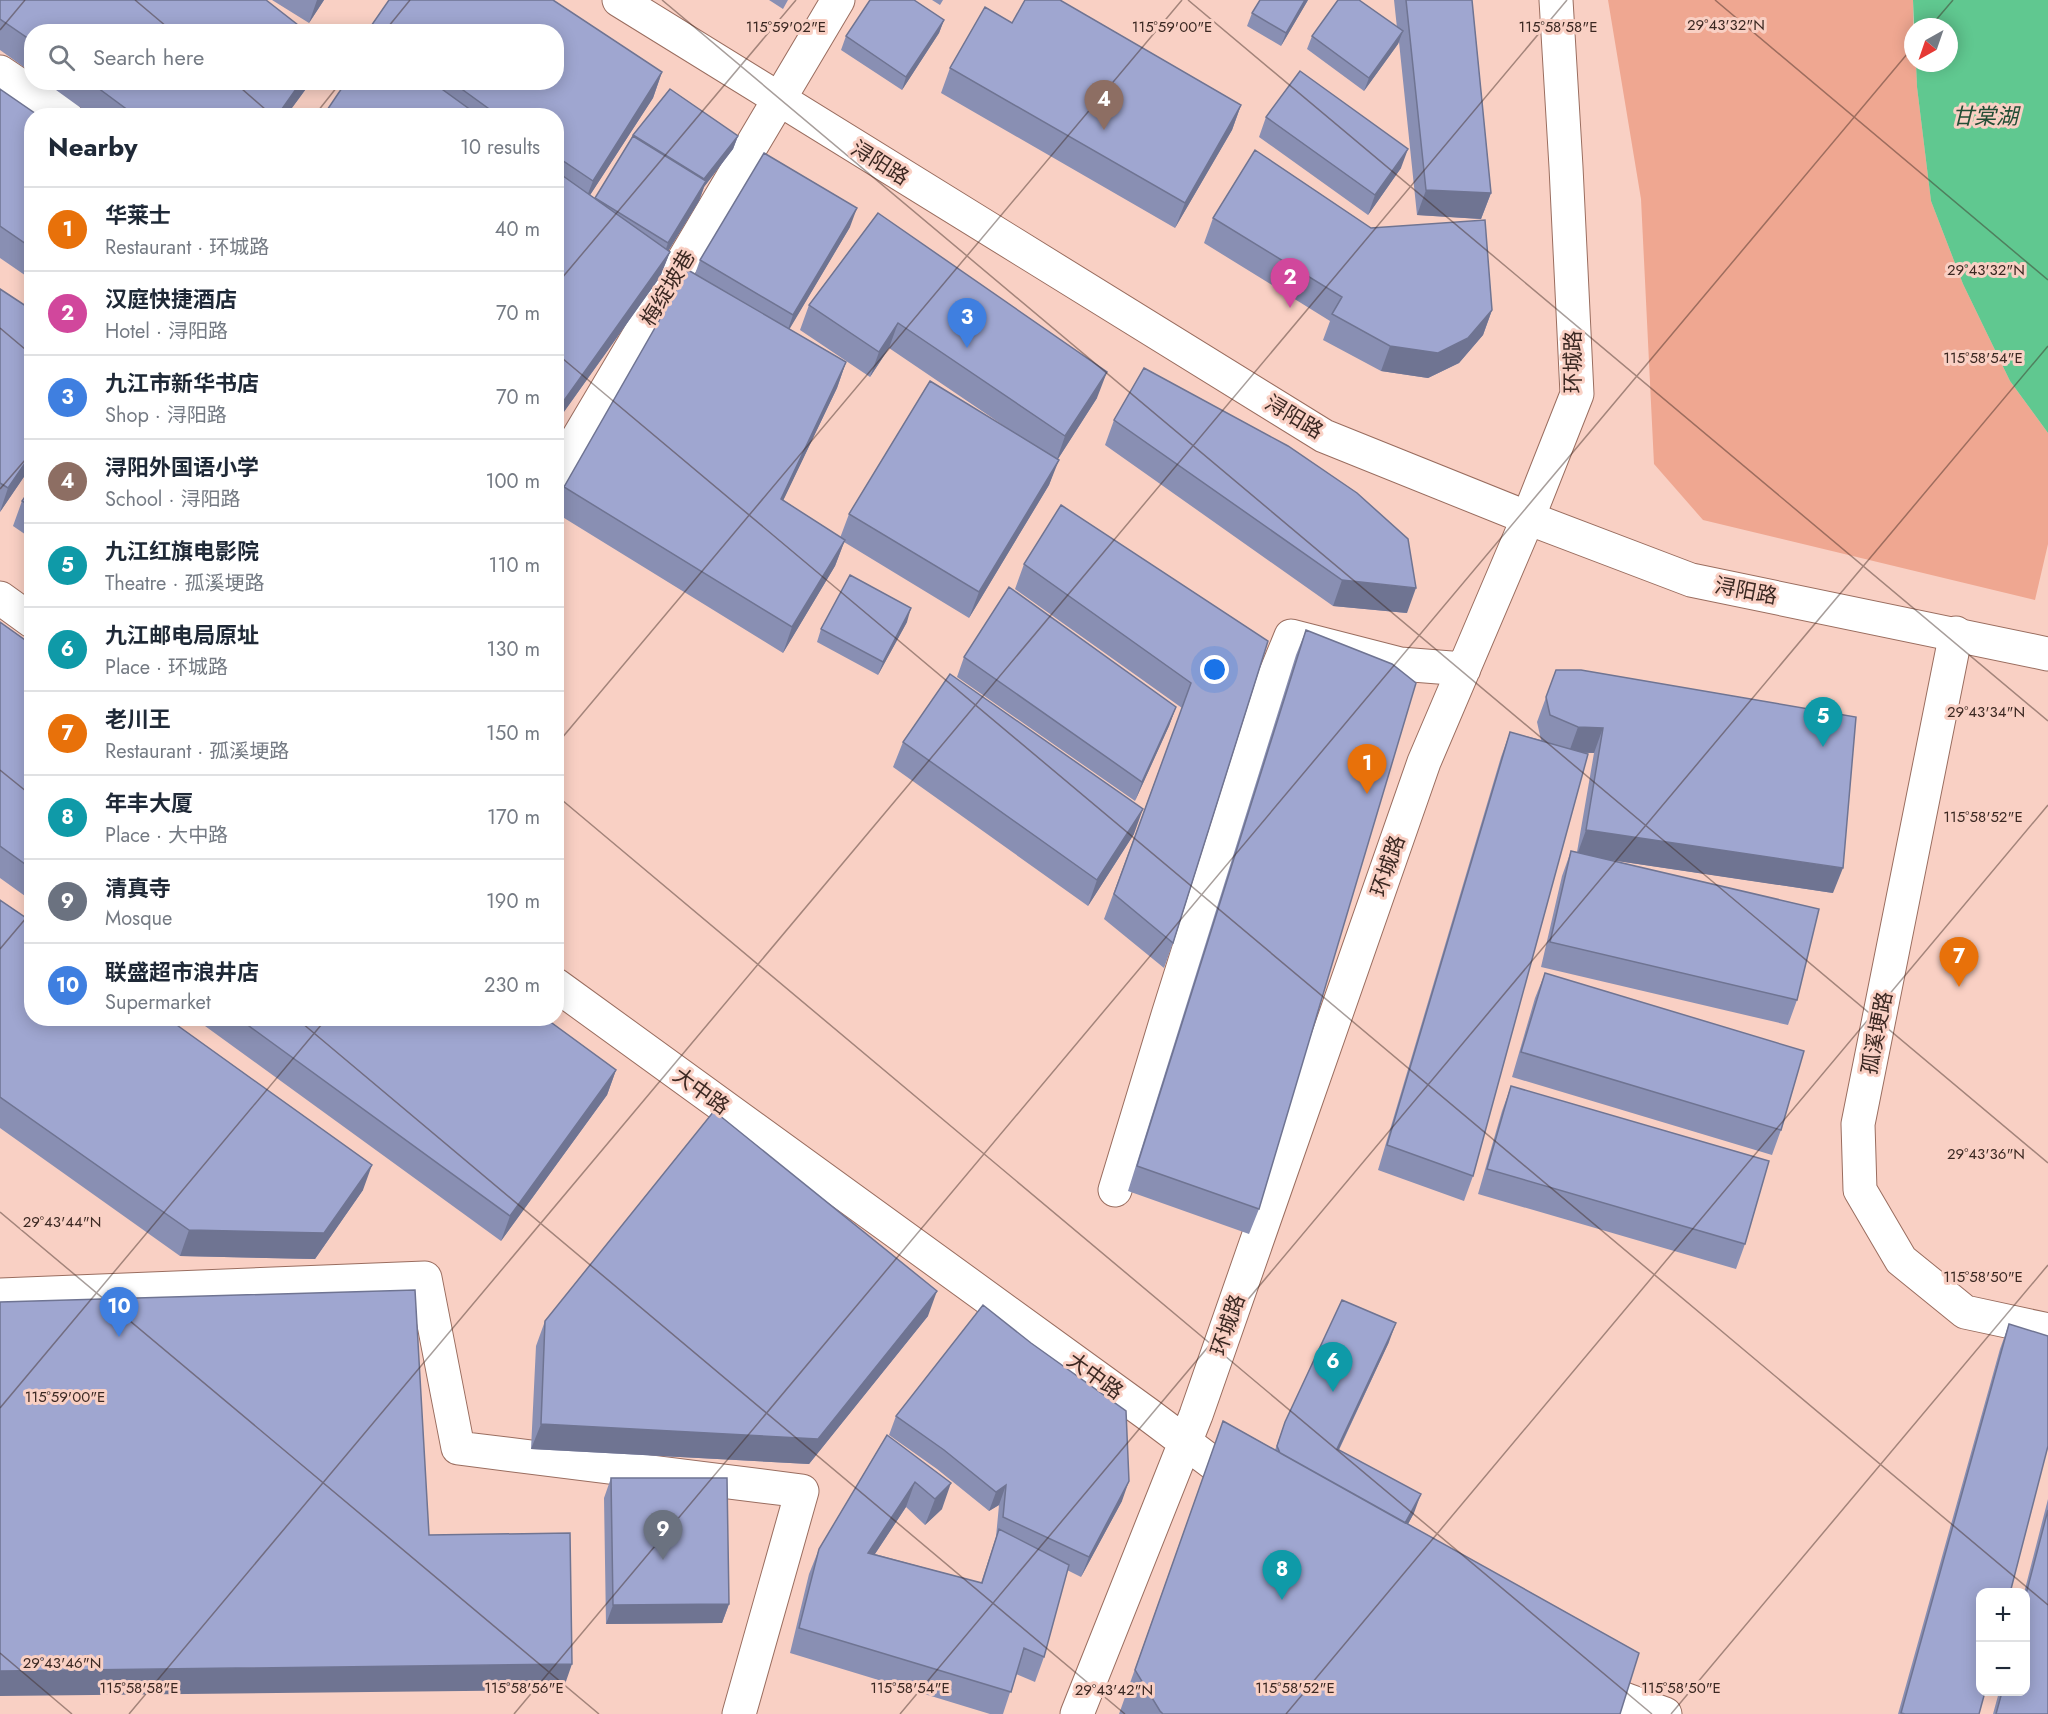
<!DOCTYPE html>
<meta charset="utf-8">
<style>
:root{--surface:#fff;--page:#f2f2f3;--text:#1f2937;--muted:#747a83;--line:#e0e1e3;--accent:#196071}
body{margin:0;font-family:Jost,"Noto Sans SC",sans-serif;background:var(--page);color:var(--text)}
.controls{position:absolute;right:18px;bottom:18px;display:grid;overflow:hidden;border-radius:12px;box-shadow:0 3px 15px #0003}
.controls button{width:54px;height:54px;display:grid;place-items:center;padding:0;border:0;border-bottom:2px solid var(--line);background:var(--surface);color:var(--text);font:30px sans-serif}
.compass{position:absolute;left:1904px;top:18px;width:54px;height:54px;border-radius:50%;background:var(--surface);box-shadow:0 3px 15px #0003;rotate:220deg}
.you{position:absolute;left:1215px;top:670px;width:21px;height:21px;margin:-15px;border:4px solid #fff;border-radius:50%;background:#1a73e8;box-shadow:0 0 0 9px #1a73e833}
.badge{display:grid;place-items:center;width:39px;height:39px;border-radius:50%;background:var(--accent);color:#fff;font-size:20px;font-weight:700}
.pin{position:absolute;translate:-50% -50px;filter:drop-shadow(0 2px 3px #0008)}
.pin::after{content:'';position:absolute;top:32px;width:21px;height:18px;background:inherit;clip-path:polygon(0 0,100% 0,50% 100%)}
.list{margin:0;padding:0;list-style:none}
h2{display:flex;justify-content:space-between;align-items:center;height:78px;margin:0;padding:0 24px;font-size:26px}
h2 small{font-size:20px;font-weight:400;color:var(--muted)}
.list li{display:grid;grid-template-columns:39px 1fr auto;gap:18px;align-items:center;box-sizing:border-box;height:84px;padding:0 24px;border-top:2px solid var(--line)}
.list b{display:block;font-size:22px;white-space:nowrap}
.list p{margin:0;font-size:20px;white-space:nowrap;color:var(--muted)}
.list em{font-size:20px;font-style:normal;color:var(--muted)}
.icon{flex:none;width:33px;height:33px;fill:none;stroke:currentColor;stroke-width:2;stroke-linecap:round;stroke-linejoin:round}
.map{position:relative;flex:none;width:2048px;height:1714px;overflow:hidden}
.search{position:absolute;background:var(--surface);box-shadow:0 3px 15px #0003;left:24px;top:24px;width:540px;height:66px;display:flex;align-items:center;gap:15px;box-sizing:border-box;padding:0 21px;border-radius:24px;color:var(--muted);font-size:22px}
.panel{position:absolute;background:var(--surface);box-shadow:0 3px 15px #0003;left:24px;top:108px;width:540px;height:918px;border-radius:24px}
.map>svg:first-child{display:block}
</style>
<div class="map">
<svg width="2048" height="1714" viewBox="0 0 2048 1714">
<rect width="100%" height="100%" fill="#f9d0c4"/>
<path fill="#efa791" d="M1608,0H1913V63H1916L1917,87L1931,201L1963,284L2010,381L2048,433V544L2035,600L1703,520L1654,464L1641,199Z"/>
<path fill="#60c890" d="M1913,0H2048V433L2010,381L1963,284L1931,201L1917,87L1916,63H1949V27H1914Z"/>
<g fill="none" stroke-linecap="round" stroke-linejoin="round">
<defs>
<path id="minor" d="M0,72L66,116
M556,475L838,0
M0,598L32,621
M1956,633L1858,1124L1860,1190L1901,1260L1965,1312L2048,1330
M556,985L1149,1415L1246,1488
M1115,1190L1168,1015L1275,675L1291,636L1400,664L1464,669
M0,1295L425,1278L458,1448L802,1491L739,1714
M1587,1679L1624,1699L1665,1714
M1077,1714L1196,1415L1424,762L1528,518L1577,394L1566,167L1556,0"/>
<path id="major" d="M619,0L1324,436L1528,518L1691,580L2048,654"/>
</defs>
<use href="#minor" stroke="#9a6d5f" stroke-width="35"/>
<use href="#major" stroke="#9a6d5f" stroke-width="35"/>
<use href="#minor" stroke="#fff" stroke-width="33"/>
<use href="#major" stroke="#fff" stroke-width="33"/>
</g>
<path fill="#898fb3" d="M0,0L32,32V73L0,50Z
M272,0H324L309,23Z
M389,0H553L662,72L653,98L590,195L595,198L631,139L633,135L670,89L738,136L733,149L704,187L699,201L668,251L670,252L660,277L556,423V116H323L346,82H556V32H369L371,26Z
M769,0H788L783,9Z
M932,0H943L940,5Z
M1308,0L1281,46L1247,26L1252,13Z
M1394,0H1472L1491,193L1481,219L1417,215L1399,42L1398,44L1364,91L1307,49L1312,36L1397,28Z
M944,20L939,33L902,90L841,50L846,36Z
M1012,23L1241,105L1232,130L1175,228L941,93L950,68Z
M45,82H311L286,116H92Z
M0,89L32,116V280L0,258Z
M1266,117L1401,168L1368,215L1259,137Z
M878,213L1097,398L1058,459L1049,485L969,618L844,542L835,566L783,653L556,513V508L564,487L695,274L700,260L850,227L789,329L846,362L837,388L783,500L840,538L849,514L1010,430L889,348L870,377L800,330L809,305Z
M1213,218L1492,310L1483,335L1459,363L1428,378L1381,371L1323,340L1330,321L1204,243Z
M0,289L32,465L0,512Z
M1114,420L1407,613L1333,606L1105,445Z
M32,487V539L13,526L22,501Z
M1024,564L1268,641L1173,943L1164,968L1104,919L1182,708L1015,589Z
M0,622L32,645V901L0,878Z
M907,622L878,675L817,642L821,629Z
M1306,630L1259,1209L1249,1234L1128,1191L1296,655Z
M964,657L1176,707L1169,726L1135,801L957,677Z
M1556,670L1833,893L1611,860L1797,1000L1788,1025L1541,967L1562,876L1571,851L1577,852L1594,753H1584L1473,1176L1464,1201L1378,1170L1501,757L1510,732L1541,740L1537,722Z
M903,742L1134,834L1088,906L893,767Z
M0,900L363,1190L315,1259L180,1256L0,1128Z
M1545,973L1781,1130L1772,1155L1512,1077L1535,998Z
M194,1018H545L616,1070L607,1095L501,1241Z
M1511,1086L1745,1244L1736,1269L1478,1194L1502,1111Z
M928,1316L809,1464L531,1449L536,1346L545,1321Z
M2009,1324L1979,1714H1898L2000,1349Z
M1389,1342L1339,1450L1414,1513L1408,1524L1620,1714H1119L1223,1421L1275,1450L1285,1422Z
M896,1416L1122,1501L1081,1577L1067,1570L1044,1657L1035,1682L1016,1674L1003,1714H990L790,1653L809,1574L819,1549L887,1435L942,1509L925,1525L906,1507L875,1554L981,1583L996,1537L999,1505L989,1511L937,1469L889,1435Z
M611,1478L729,1604L722,1623L606,1624L604,1498Z
M2048,1499V1714H1993L1999,1692H2025V1593H2024Z"/>
<path fill="#6f7492" d="M317,0H324L309,23Z
M1305,0H1308L1281,46L1286,33Z
M944,20L939,33L902,90L906,77Z
M1403,31L1398,44L1364,91L1369,78Z
M662,72L653,98L583,206L593,181Z
M301,82H311L286,116H277Z
M1241,105L1232,130L1175,228L1185,203Z
M738,136L733,149L704,187L699,201L661,263L668,243L704,179Z
M1408,149L1401,168L1368,215L1375,195Z
M1426,190L1491,193L1481,219L1417,215Z
M857,208L850,227L786,335L793,315Z
M670,252L660,277L556,423V412L558,409Z
M1492,310L1483,335L1459,363L1428,378L1381,371L1390,346Z
M898,323L889,348L870,377L879,352Z
M846,362L837,388L772,524L781,499Z
M1107,372L1097,398L1056,462L1065,436Z
M32,453V465L0,512L8,488Z
M1059,460L1049,485L969,618L979,592Z
M845,540L835,566L783,653L792,627Z
M1342,580L1416,588L1407,613L1333,606Z
M911,608L907,622L878,675L883,662Z
M1176,707L1169,726L1135,801L1142,782Z
M1578,727L1603,728L1594,753L1569,752Z
M1143,809L1134,834L1088,906L1097,880Z
M1586,830L1843,868L1833,893L1577,855Z
M616,1070L607,1095L501,1241L510,1216Z
M372,1165L363,1190L315,1259L180,1256L189,1230Z
M937,1291L928,1316L809,1464L531,1449L541,1424Z
M1396,1323L1389,1342L1330,1468L1337,1449Z
M1129,1481L1122,1501L1081,1577L1089,1557Z
M915,1482L906,1507L859,1578L868,1553Z
M951,1483L942,1509L925,1525L935,1499Z
M1006,1485L999,1505L989,1511L996,1492Z
M1421,1494L1414,1513L1389,1559L1396,1539Z
M729,1604L722,1623L606,1624L613,1605Z
M572,1664L563,1690L0,1696V1671Z"/>
<path fill="#9fa6d0" stroke="#6f7492" stroke-width="1.5" d="M0,0H266L307,32H32V41L0,19Z
M389,0H553L662,72L593,181L556,156V116H499L452,82H556V32H379L371,26Z
M870,0H914L944,20L906,77L846,36Z
M1025,0H1060L1241,105L1185,203L950,68L985,7L1012,23Z
M1260,0H1305L1286,33L1252,13Z
M1338,0H1359L1403,31L1369,78L1312,36Z
M1406,0H1472L1491,193L1426,190Z
M1300,71L1408,149L1375,195L1266,117Z
M90,82H301L277,116H136Z
M346,82H432L479,116H323Z
M0,89L39,116H32V248L0,226Z
M670,89L738,136L704,179L633,135Z
M633,136L706,181L668,243L595,198Z
M1255,150L1371,228L1485,220L1492,310L1468,338L1438,353L1390,346L1332,314L1342,297L1213,218Z
M764,153L857,208L793,315L700,260Z
M556,171L670,252L558,409L556,408Z
M878,213L1107,372L1065,436L898,323L879,352L809,305Z
M688,270L846,362L781,499L845,540L792,627L564,487Z
M0,289L32,310V453L8,488L0,483Z
M1144,368L1288,446L1357,493L1408,539L1416,588L1342,580L1114,420Z
M930,381L1059,460L979,592L849,514Z
M32,487V507L22,501Z
M1061,505L1268,641L1173,943L1114,894L1191,683L1024,564Z
M850,575L911,608L883,662L821,629Z
M1009,587L1176,707L1142,782L964,657Z
M0,622L32,645V869L0,846Z
M1306,630L1392,664L1416,683L1259,1209L1137,1166Z
M1556,670H1581L1856,717L1843,868L1586,830L1603,728L1578,727L1550,715L1546,697Z
M950,674L1143,809L1097,880L903,742Z
M1510,732L1588,754L1473,1176L1387,1145Z
M1571,851L1819,909L1797,1000L1550,942Z
M0,900L32,922V1018H167L372,1165L324,1233L189,1230L0,1097Z
M1545,973L1804,1051L1781,1130L1521,1052Z
M238,1018H545L616,1070L510,1216Z
M1511,1086L1769,1161L1745,1244L1487,1169Z
M714,1111L937,1291L818,1439L541,1424L545,1321Z
M415,1290L429,1535L570,1533L572,1664L0,1671V1302Z
M1342,1300L1396,1323L1337,1449L1421,1494L1405,1523L1280,1453L1277,1446L1285,1422Z
M983,1305L1031,1343L1126,1411L1129,1481L1089,1557L1003,1517L1006,1485L996,1492L944,1450L896,1416Z
M2009,1324L2048,1336V1446L2010,1593H1980V1692H1985L1979,1714H1905L1901,1713Z
M1223,1421L1639,1653L1620,1714H1163L1160,1711L1135,1670Z
M887,1435L951,1483L935,1499L915,1482L868,1553L982,1583L999,1529L1069,1565L1044,1657L1024,1648L1011,1692L799,1628L819,1549Z
M611,1478H727L729,1604L613,1605Z
M2048,1510V1714H1996L2002,1692H2025V1598Z"/>
<path fill="none" stroke="#3b2822" stroke-width="1.5" stroke-opacity="0.45" d="M135,0L173,32M662,0L2048,1163M1188,0L2048,721M1715,0L2048,280M1930,27L1953,0M0,30L25,0M384,32L410,0M234,82L273,116M314,116L341,82M556,285L796,0M0,328L32,355M556,353L2048,1605M0,489L32,452M556,745L1182,0M0,770L32,796M556,795L1652,1714M0,949L32,911M296,1018L1125,1714M0,1212L599,1714M0,1408L327,1018M0,1653L72,1714M129,1714L1567,0M514,1714L1913,47M900,1714L2048,346M1286,1714L2048,805M1671,1714L2048,1265"/>
<g text-anchor="middle" stroke-width="6" stroke-linejoin="round" paint-order="stroke">
<g font-size="21" fill="#3b2822" stroke="#f9d0c4">
<text transform="translate(880 163) rotate(32)" y="7">浔阳路</text>
<text transform="translate(668 288) rotate(-59)" y="7">梅绽坡巷</text>
<text transform="translate(1573 362) rotate(-90)" y="7">环城路</text>
<text transform="translate(1294 417) rotate(31)" y="7">浔阳路</text>
<text transform="translate(1746 591) rotate(11)" y="7">浔阳路</text>
<text transform="translate(1388 866) rotate(-71)" y="7">环城路</text>
<text transform="translate(1877 1033) rotate(-79)" y="7">孤溪埂路</text>
<text transform="translate(701 1091) rotate(36)" y="7">大中路</text>
<text transform="translate(1228 1325) rotate(-71)" y="7">环城路</text>
<text transform="translate(1095 1376) rotate(36)" y="7">大中路</text>
</g>
<g font-size="22" font-style="italic" fill="#224d35" stroke="#f9d0c4">
<text x="1985" y="124">甘棠湖</text>
</g>
</g>
<g font-size="15" text-anchor="middle" fill="#3b2822" stroke="#f9d0c4" stroke-width="6" stroke-linejoin="round" paint-order="stroke">
<text x="1726" y="30">29°43'32"N</text>
<text x="786" y="32">115°59'02"E</text>
<text x="1172" y="32">115°59'00"E</text>
<text x="1558" y="32">115°58'58"E</text>
<text x="1986" y="275">29°43'32"N</text>
<text x="1983" y="363">115°58'54"E</text>
<text x="1986" y="717">29°43'34"N</text>
<text x="1983" y="822">115°58'52"E</text>
<text x="1986" y="1159">29°43'36"N</text>
<text x="62" y="1227">29°43'44"N</text>
<text x="1983" y="1282">115°58'50"E</text>
<text x="65" y="1402">115°59'00"E</text>
<text x="62" y="1668">29°43'46"N</text>
<text x="139" y="1693">115°58'58"E</text>
<text x="524" y="1693">115°58'56"E</text>
<text x="910" y="1693">115°58'54"E</text>
<text x="1295" y="1693">115°58'52"E</text>
<text x="1681" y="1693">115°58'50"E</text>
<text x="1114" y="1695">29°43'42"N</text>
</g>
</svg>
<div class="controls">
<button>+</button>
<button>−</button>
</div>
<svg class="compass" viewBox="-18 -18 36 36"><path d="M0-13l5 13h-10z" fill="#e53935"/><path d="M0 13l5-13h-10z" fill="#747a83"/></svg>
<div class="you"></div>
<div class="pin badge" style="left:1367px;top:794px;background:#e8710a">1</div>
<div class="pin badge" style="left:1290px;top:308px;background:#d1479c">2</div>
<div class="pin badge" style="left:967px;top:348px;background:#3f7fe0">3</div>
<div class="pin badge" style="left:1104px;top:130px;background:#8d6e63">4</div>
<div class="pin badge" style="left:1823px;top:747px;background:#0f9aa8">5</div>
<div class="pin badge" style="left:1333px;top:1392px;background:#0f9aa8">6</div>
<div class="pin badge" style="left:1959px;top:987px;background:#e8710a">7</div>
<div class="pin badge" style="left:1282px;top:1600px;background:#0f9aa8">8</div>
<div class="pin badge" style="left:663px;top:1560px;background:#6b7280">9</div>
<div class="pin badge" style="left:119px;top:1337px;background:#3f7fe0">10</div>
<div class="search"><svg class="icon" aria-label="search" viewBox="0 0 24 24"><circle cx="10" cy="10" r="6"/><path d="M15 15l6 6"/></svg>Search here</div>
<section class="panel">
<h2>Nearby<small>10 results</small></h2>
<ul class="list">
<li><span class="badge" style="background:#e8710a">1</span><div><b>华莱士</b><p>Restaurant · 环城路</p></div><em>40 m</em></li>
<li><span class="badge" style="background:#d1479c">2</span><div><b>汉庭快捷酒店</b><p>Hotel · 浔阳路</p></div><em>70 m</em></li>
<li><span class="badge" style="background:#3f7fe0">3</span><div><b>九江市新华书店</b><p>Shop · 浔阳路</p></div><em>70 m</em></li>
<li><span class="badge" style="background:#8d6e63">4</span><div><b>浔阳外国语小学</b><p>School · 浔阳路</p></div><em>100 m</em></li>
<li><span class="badge" style="background:#0f9aa8">5</span><div><b>九江红旗电影院</b><p>Theatre · 孤溪埂路</p></div><em>110 m</em></li>
<li><span class="badge" style="background:#0f9aa8">6</span><div><b>九江邮电局原址</b><p>Place · 环城路</p></div><em>130 m</em></li>
<li><span class="badge" style="background:#e8710a">7</span><div><b>老川王</b><p>Restaurant · 孤溪埂路</p></div><em>150 m</em></li>
<li><span class="badge" style="background:#0f9aa8">8</span><div><b>年丰大厦</b><p>Place · 大中路</p></div><em>170 m</em></li>
<li><span class="badge" style="background:#6b7280">9</span><div><b>清真寺</b><p>Mosque</p></div><em>190 m</em></li>
<li><span class="badge" style="background:#3f7fe0">10</span><div><b>联盛超市浪井店</b><p>Supermarket</p></div><em>230 m</em></li>
</ul>
</section>
</div>
